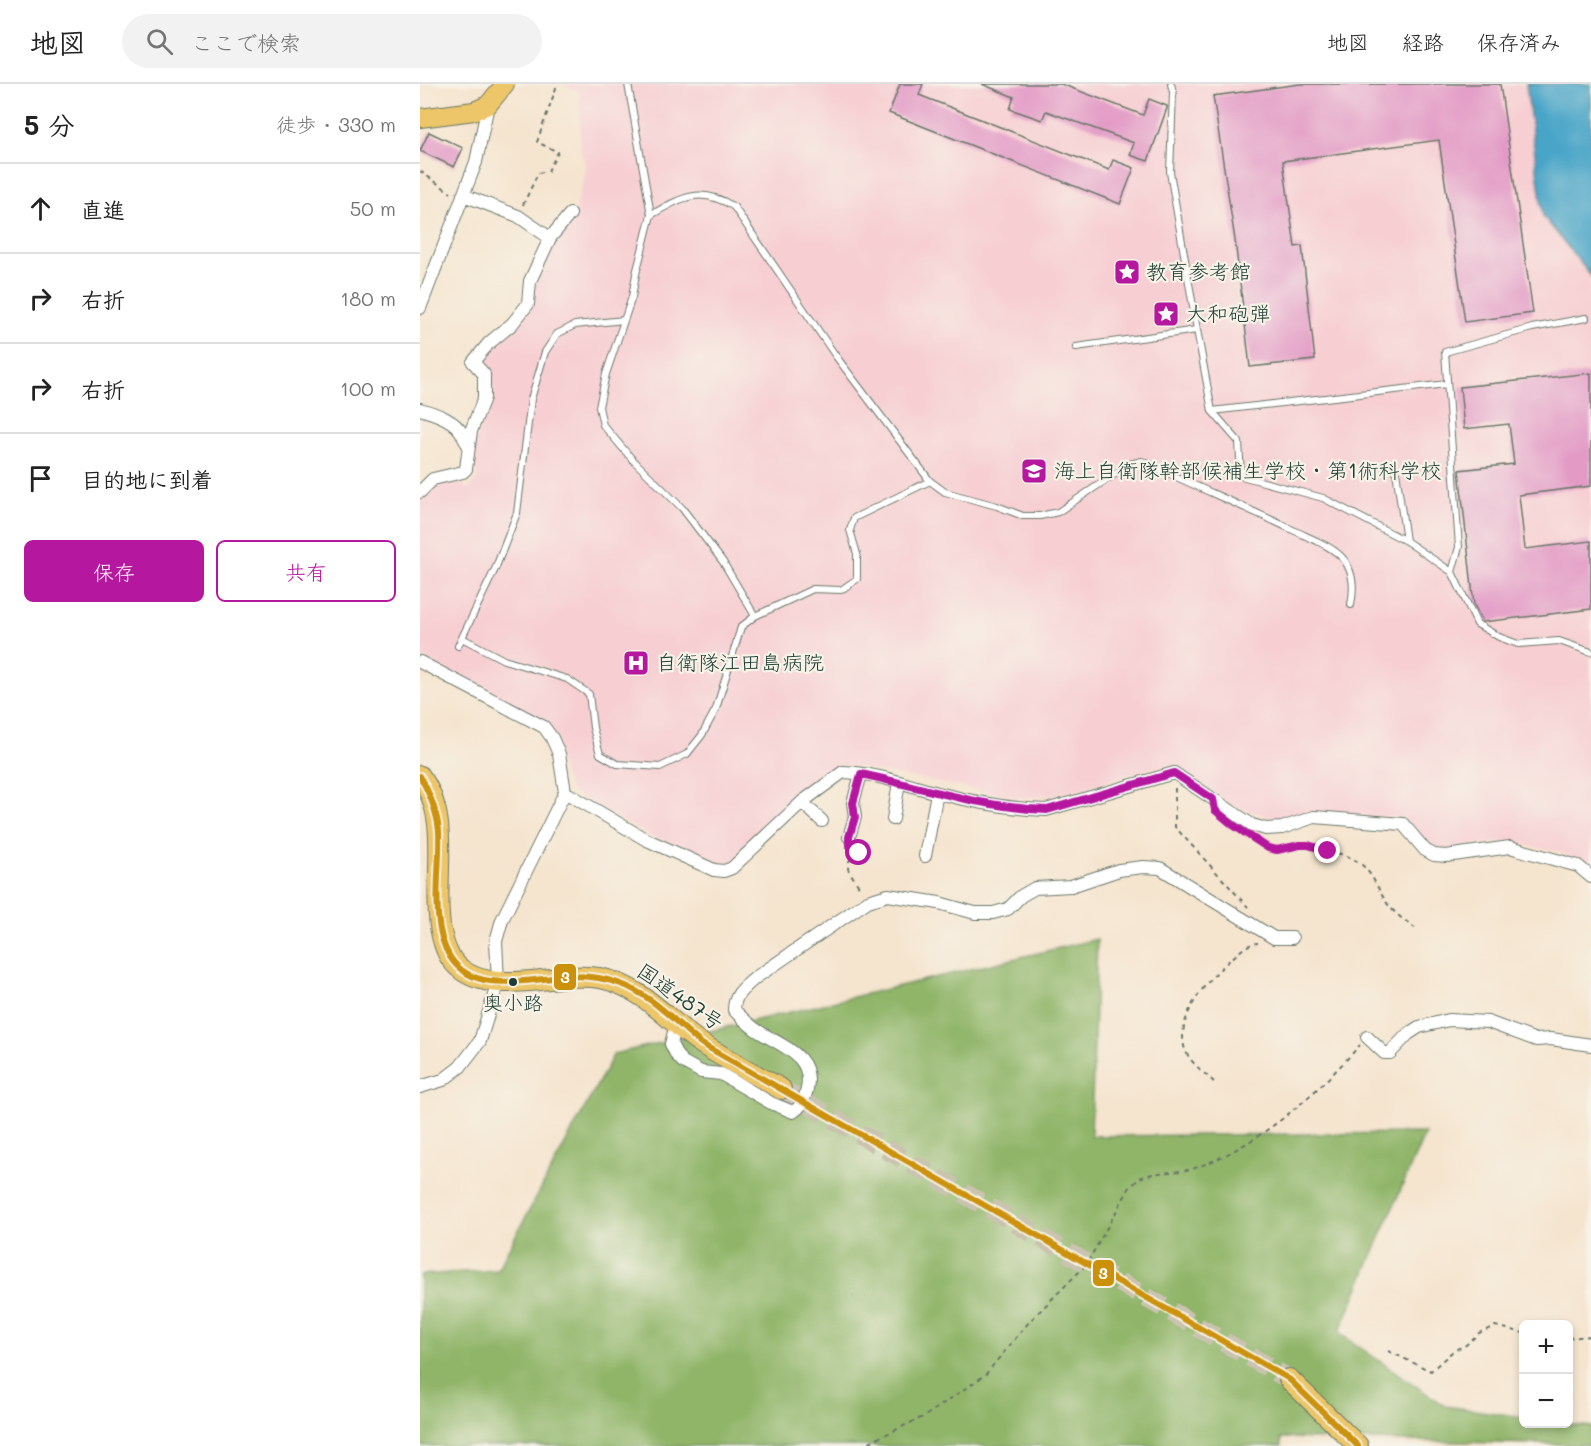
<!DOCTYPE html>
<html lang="ja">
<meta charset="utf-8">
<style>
:root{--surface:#fff;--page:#f2f2f2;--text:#222;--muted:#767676;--line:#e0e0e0;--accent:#b5179e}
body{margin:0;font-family:Mali,"Klee One",sans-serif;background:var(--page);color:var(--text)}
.controls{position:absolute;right:18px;bottom:18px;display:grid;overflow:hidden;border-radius:9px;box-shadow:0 3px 9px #0003}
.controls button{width:54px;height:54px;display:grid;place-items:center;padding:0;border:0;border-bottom:2px solid var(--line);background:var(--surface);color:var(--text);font:30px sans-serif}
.stop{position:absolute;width:18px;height:18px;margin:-14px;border:4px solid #b5179e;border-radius:50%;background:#fff}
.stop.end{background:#b5179e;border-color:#fff;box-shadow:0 2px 6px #0008}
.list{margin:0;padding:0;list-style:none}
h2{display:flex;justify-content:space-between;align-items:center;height:78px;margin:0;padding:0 24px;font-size:26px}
h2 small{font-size:20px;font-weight:400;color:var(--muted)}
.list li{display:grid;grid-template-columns:39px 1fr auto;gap:18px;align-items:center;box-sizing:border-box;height:90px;padding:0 24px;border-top:2px solid var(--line)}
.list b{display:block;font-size:22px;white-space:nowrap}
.list em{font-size:20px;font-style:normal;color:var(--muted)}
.actions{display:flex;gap:12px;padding:18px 24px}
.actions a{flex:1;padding:14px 0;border:2px solid var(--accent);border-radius:9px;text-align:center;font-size:21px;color:var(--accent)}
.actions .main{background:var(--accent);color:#fff}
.icon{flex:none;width:33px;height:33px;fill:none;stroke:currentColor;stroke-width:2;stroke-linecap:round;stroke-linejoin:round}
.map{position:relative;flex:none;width:1171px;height:1362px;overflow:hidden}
header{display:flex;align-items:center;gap:36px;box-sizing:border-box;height:84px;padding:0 30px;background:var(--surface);border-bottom:2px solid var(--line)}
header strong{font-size:28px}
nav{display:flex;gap:33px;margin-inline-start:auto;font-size:21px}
.search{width:420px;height:54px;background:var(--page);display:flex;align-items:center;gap:15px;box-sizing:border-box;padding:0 21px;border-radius:33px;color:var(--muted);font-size:22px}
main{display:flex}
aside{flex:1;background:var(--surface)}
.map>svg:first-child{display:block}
</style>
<header>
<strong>地図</strong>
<div class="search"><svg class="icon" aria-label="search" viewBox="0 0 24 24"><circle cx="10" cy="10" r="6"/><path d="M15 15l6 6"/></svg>ここで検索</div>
<nav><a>地図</a><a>経路</a><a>保存済み</a></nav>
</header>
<main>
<aside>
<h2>5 分<small>徒歩 · 330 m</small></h2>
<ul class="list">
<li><svg class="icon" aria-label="ahead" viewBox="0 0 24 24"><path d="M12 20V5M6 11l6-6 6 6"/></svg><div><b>直進</b></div><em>50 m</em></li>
<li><svg class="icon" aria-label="right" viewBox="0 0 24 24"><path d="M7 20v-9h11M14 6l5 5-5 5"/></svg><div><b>右折</b></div><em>180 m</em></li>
<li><svg class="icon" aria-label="right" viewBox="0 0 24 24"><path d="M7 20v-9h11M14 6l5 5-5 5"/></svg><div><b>右折</b></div><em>100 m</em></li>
<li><svg class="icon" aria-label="arrive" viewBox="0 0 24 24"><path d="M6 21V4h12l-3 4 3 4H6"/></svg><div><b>目的地に到着</b></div></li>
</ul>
<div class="actions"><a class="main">保存</a><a>共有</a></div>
</aside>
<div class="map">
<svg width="1171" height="1362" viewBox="0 0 1171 1362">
<rect width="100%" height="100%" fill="#f7f3e8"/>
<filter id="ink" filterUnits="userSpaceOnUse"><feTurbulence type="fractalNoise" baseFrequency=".0167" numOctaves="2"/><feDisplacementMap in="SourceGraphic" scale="12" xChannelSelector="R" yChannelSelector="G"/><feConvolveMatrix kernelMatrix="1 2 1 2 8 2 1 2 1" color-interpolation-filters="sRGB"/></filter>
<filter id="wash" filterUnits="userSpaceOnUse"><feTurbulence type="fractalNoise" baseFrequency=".008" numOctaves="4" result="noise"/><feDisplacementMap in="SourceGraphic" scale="24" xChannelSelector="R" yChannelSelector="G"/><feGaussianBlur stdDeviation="1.35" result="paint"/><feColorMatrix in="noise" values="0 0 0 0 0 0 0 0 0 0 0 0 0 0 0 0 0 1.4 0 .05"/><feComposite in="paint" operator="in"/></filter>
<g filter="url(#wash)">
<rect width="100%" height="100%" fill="#f5e4ce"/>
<path fill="#f7cfd3" d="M142,0H1106L1123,132L1171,192V785L1166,780L1140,768L1091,758L1049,761L1026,767L1011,763L983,734L893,729L855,734L814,723L754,681L728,685L642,711L599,714L425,681L363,726L316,775L299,782L225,750L150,707L126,639L0,573V416L15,403L25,397H38L48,404L58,394L54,380V354L69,313L60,279L68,265L94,245L131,162L154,132L166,84L160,64V8Z"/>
<path fill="#90b569" stroke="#58794e" stroke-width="1.5" d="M677,855L671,1052L1005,1049L919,1249L1025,1322L1103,1333L1104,1340H1146L1171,1343V1361L861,1354L862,1362H0V1191L77,1186L194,970Z"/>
<path fill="#4aa5c8" stroke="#34717e" stroke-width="1.5" d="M1106,0H1171V192L1123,132Z"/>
<g id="blocks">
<path fill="#e39bc6" d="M480,0H503L499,11L689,86L693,76L714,84L700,120L469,29Z
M562,0H641L723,31L729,15L747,22V24L728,77L710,71L714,59L626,27L622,36L590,25L594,13Z
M880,0H1080L1113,229L1045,238L1019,56L863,77L875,163L882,162L895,276L830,283L815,156L793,12Z
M9,48L43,64L34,83L0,67Z
M1171,289V402L1099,411L1105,465L1171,457V525L1063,538L1054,521L1039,386L1094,380L1089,340L1044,345L1040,303Z"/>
</g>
</g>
<g filter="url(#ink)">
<use href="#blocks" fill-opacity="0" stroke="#6a776a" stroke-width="1.5"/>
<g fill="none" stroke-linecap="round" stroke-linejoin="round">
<path stroke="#cac3af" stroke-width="20" stroke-dasharray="20 10" stroke-linecap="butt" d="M361,1005L869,1295"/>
<defs>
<path id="service" d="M208,0L231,131L216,190L212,213L186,290L179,323L183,341L212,375L262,424L303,478L335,532
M751,0L753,8L750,88L777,246L792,327L819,358L821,392L903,414L986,457L1032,488L1057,540L1079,553L1098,560L1139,557L1171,568
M231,131C262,113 281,102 314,123L415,271L510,397L525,408L577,422L603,432H620L638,428L710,380L722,377C772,401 823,422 873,446C889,454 914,462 925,477C934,491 934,505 931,521
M656,263L777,246
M792,327L1027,300
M976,387L986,457
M1032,488L1039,463L1025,268L1112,244L1166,234
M42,554L84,576L147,595L169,610L173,644L180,670L197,680L240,683L267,670L282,651L296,625L321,543L335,532L393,505L421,506L437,495V470L430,446L434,434L510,397
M38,562L76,483L97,429L111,315L125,268L137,250L155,241L204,236"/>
<path id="minor" d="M130,154L150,130
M0,224L56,78L68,21
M0,325C13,329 30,334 39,345C44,350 43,356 49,361
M0,408L13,395L43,388L46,385L51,347L64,314V290L53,278L69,259L92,240L108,220L110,197L130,154L98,132L43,111
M0,578L124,643L132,654L139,670L145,708L82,836L76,857L78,898L60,957L40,983L23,996L0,1003
M145,708L225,755L294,786L304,787L312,784L382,718L423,688C455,689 487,701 518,709C553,718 590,725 626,726L754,689L832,741L846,745L862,744L894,733L983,740L1005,766L1014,771L1026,772L1090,763L1158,782L1171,793
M382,718L402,737
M473,735L479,698
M429,753L435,733L433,719L441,690
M505,772L517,709
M256,940L251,960L257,972L263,978L281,988L301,990L351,1019L373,1028C380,1024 384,1017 386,1009C397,971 360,962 335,945C327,939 321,933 314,926C314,910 324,904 335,894L448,817L468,811L519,819L555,829H573L588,825L601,812L615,804L651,802L699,786L723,783L740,784L854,854H872
M947,953L964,969H970L988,950L999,943L1029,936L1068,938L1116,956L1131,955L1171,961"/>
<path id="primary" d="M0,34L54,27L68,21L85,0"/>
<path id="trunk" d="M0,692C32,734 13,793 20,842C22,854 25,867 32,876C63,918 137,886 180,894C222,902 248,937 282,960C307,976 335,990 361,1005
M869,1295L938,1362"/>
</defs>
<use href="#service" stroke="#6a776a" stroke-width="8"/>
<use href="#minor" stroke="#6a776a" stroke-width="14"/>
<use href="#primary" stroke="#6a776a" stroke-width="20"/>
<use href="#trunk" stroke="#6a776a" stroke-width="22"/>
<path stroke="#6a776a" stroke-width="2" stroke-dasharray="4.5 4.5" stroke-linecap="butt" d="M0,87L31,109
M103,121L118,89L128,87L138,68L117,58L136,4L133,0
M755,704V743L828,823
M831,754C857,772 857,761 883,761C891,761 928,771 935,776C951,785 956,802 965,816C972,828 984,836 995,844
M433,763L439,769L429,777L428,785L441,806
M794,998C783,988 767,976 764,962C757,930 789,894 811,875C820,868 827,859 838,859
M1148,1254L1171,1252
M968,1267L1011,1287L1034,1266L1046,1261L1059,1249L1075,1242L1104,1249
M441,1362L505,1332L565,1291L609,1238L666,1181L710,1103C713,1101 717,1096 720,1094C734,1087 760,1089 775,1084C840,1061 895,1011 940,961"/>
<use href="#service" stroke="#fff" stroke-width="6"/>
<use href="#minor" stroke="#fff" stroke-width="12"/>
<use href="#primary" stroke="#ecc669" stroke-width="18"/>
<use href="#trunk" stroke="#ecc669" stroke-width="20"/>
<defs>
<path id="bus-1" d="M0,692C10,710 17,727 19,747C21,784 9,840 30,873C54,911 107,895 144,893C162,891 181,893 198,899C230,909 256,939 282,960L869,1295L938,1362"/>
</defs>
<use href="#bus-1" stroke="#f7f3e8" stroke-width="10"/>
<use href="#bus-1" stroke="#cc910a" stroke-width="6"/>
</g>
</g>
<g fill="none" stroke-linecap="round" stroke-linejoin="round" filter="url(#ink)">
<path stroke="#b5179e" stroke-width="8" d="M439,769L429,761V753L435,733L433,719L441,690C502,703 563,724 627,726L754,689L793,715L795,726L813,741L848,764L857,766L880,761H888L908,767"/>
</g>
<defs>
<symbol id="sight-square" viewBox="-11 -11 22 22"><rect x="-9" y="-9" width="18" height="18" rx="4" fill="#b5179e" stroke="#f7f3e8"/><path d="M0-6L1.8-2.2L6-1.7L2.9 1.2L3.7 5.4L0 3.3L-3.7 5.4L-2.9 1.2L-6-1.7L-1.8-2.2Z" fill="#fff"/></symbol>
<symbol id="university-square" viewBox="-11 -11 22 22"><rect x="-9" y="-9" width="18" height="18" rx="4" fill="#b5179e" stroke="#f7f3e8"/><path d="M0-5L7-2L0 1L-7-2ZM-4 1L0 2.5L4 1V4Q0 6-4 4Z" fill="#fff"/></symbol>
<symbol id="hospital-square" viewBox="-11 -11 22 22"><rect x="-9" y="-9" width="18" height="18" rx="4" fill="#b5179e" stroke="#f7f3e8"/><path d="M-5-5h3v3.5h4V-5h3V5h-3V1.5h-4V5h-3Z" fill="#fff"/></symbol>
</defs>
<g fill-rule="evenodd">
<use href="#sight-square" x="692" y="173" width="30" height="30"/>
<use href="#sight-square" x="731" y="215" width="30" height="30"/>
<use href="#university-square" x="599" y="372" width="30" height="30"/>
<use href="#hospital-square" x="201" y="564" width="30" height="30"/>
</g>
<circle fill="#1f3d34" stroke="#f7f3e8" stroke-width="2" cx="93" cy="898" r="5"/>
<g text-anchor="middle" stroke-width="4.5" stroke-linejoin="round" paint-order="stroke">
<g font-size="20" fill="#1f3d34" stroke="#f7f3e8">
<text x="93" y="926">奥小路</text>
</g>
<g font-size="21" fill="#1f3d34" stroke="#f7f3e8" text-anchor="start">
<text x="726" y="195">教育参考館</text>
<text x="766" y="237">大和砲弾</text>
<text x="634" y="394">海上自衛隊幹部候補生学校・第1術科学校</text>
<text x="236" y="586">自衛隊江田島病院</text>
</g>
<g font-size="21" fill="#1f3d34" stroke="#f7f3e8">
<text transform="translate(260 913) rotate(35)" y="7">国道487号</text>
</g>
</g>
<g stroke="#f7f3e8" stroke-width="2">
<rect x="133" y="879" width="24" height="28" rx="6" fill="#cc910a"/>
<rect x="672" y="1175" width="23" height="28" rx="6" fill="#cc910a"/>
</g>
<g font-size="16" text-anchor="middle" font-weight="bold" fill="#fff">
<text x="145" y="899">3</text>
<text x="683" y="1195">3</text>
</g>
</svg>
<div class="controls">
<button>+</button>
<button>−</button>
</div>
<div class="stop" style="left:439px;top:769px"></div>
<div class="stop end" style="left:908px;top:767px"></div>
</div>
</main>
